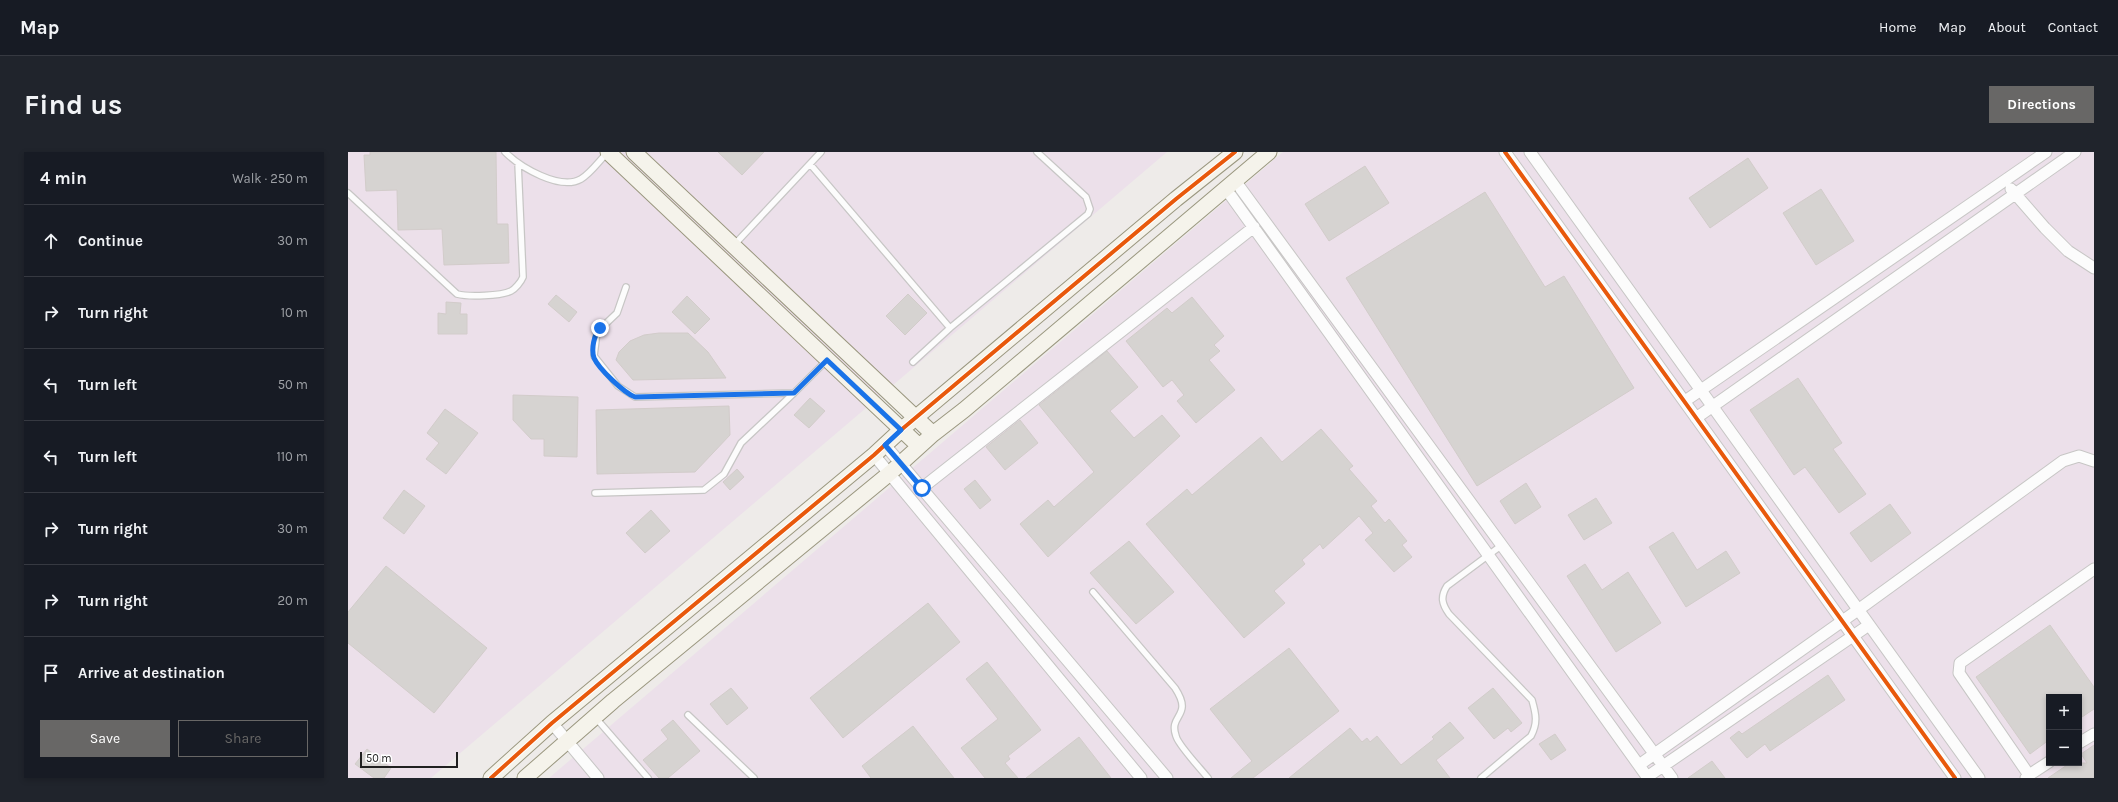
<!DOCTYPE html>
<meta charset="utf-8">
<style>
:root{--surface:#171b24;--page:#20242c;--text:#f1f3f6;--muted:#9ea1a6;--line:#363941;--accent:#686766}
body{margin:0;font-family:Karla,sans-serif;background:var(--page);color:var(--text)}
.controls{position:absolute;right:12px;bottom:12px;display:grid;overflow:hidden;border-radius:0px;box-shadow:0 2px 6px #0003}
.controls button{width:36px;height:36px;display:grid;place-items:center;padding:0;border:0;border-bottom:1px solid var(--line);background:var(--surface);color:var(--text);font:20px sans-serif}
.scale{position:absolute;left:12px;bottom:10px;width:98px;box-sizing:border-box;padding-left:4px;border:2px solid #202020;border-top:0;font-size:11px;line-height:14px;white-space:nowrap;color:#202020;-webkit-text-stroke:3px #fff;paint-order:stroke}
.stop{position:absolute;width:12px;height:12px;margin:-9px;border:3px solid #1a73e8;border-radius:50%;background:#fff}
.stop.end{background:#1a73e8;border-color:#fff;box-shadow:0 1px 4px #0008}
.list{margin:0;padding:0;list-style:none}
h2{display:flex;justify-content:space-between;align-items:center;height:52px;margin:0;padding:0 16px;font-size:17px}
h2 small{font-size:13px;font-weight:400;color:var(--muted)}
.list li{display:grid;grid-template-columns:26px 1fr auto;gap:12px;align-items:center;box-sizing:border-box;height:72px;padding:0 16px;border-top:1px solid var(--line)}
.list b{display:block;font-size:15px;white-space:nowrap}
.list em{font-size:13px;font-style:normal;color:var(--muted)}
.actions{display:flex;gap:8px;padding:12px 16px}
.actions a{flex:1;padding:9px 0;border:1px solid var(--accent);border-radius:0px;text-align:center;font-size:14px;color:var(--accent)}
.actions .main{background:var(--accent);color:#fff}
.icon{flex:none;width:22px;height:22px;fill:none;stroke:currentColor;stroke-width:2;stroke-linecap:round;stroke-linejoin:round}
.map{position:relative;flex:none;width:1746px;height:626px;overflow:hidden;border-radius:0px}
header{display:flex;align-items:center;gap:24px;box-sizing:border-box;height:56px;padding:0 20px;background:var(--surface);border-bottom:1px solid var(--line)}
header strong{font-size:19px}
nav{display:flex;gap:22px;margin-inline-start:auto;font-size:14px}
.intro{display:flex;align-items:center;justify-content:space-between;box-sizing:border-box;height:96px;padding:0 24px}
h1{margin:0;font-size:28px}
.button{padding:10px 18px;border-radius:0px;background:var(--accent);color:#fff;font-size:14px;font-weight:700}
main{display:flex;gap:24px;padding:0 24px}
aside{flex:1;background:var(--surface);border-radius:0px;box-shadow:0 2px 6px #0003}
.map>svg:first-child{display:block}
</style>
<header>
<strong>Map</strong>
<nav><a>Home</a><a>Map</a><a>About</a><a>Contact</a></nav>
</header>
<div class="intro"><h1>Find us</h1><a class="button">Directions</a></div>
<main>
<aside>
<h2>4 min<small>Walk · 250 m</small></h2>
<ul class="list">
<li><svg class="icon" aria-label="ahead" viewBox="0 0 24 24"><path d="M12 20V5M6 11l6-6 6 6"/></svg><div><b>Continue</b></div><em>30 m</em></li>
<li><svg class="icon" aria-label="right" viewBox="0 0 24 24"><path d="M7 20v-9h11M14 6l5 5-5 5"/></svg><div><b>Turn right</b></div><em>10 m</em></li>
<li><svg class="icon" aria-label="left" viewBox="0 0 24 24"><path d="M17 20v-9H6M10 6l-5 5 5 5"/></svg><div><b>Turn left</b></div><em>50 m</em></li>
<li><svg class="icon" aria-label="left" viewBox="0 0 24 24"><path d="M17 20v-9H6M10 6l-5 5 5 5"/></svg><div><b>Turn left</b></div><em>110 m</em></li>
<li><svg class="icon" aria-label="right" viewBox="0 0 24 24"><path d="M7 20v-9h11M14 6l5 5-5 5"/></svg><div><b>Turn right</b></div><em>30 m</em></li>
<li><svg class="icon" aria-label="right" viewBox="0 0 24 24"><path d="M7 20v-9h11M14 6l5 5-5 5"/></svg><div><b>Turn right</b></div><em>20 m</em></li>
<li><svg class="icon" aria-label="arrive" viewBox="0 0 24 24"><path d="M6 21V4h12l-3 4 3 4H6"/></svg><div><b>Arrive at destination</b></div></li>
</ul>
<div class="actions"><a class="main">Save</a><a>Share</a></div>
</aside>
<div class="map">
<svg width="1746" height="626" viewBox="0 0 1746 626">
<rect width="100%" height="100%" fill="#eeebe9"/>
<path fill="#ece0ea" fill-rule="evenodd" d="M0,0H819L83,626H0Z
M935,0H1746V626H201ZM1701,545H1731V611H1701Z"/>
<path fill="#d6d3d1" stroke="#d2ccca" d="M22,0H148L149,72H160L161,111L96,113L94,77L50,78L49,38L18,39L16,3H22Z
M370,0H416L394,23Z
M1400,6L1420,36L1362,76L1341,46Z
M1017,14L1041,51L981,89L957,52Z
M1473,37L1506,89L1468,113L1435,61Z
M1137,40L1197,135L1216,124L1286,236L1129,334L998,126Z
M560,142L579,161L557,183L538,164Z
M208,143L229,160L221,170L200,152Z
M339,144L362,167L347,182L324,160Z
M844,145L876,184L866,193L872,199L861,208L887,238L848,271L829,249L836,243L824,228L815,235L778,189L819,156L824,161Z
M98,150L113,151L112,162H119V182H90V161L98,162Z
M311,181H340L360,200L378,226L285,228L268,208L271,200L282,189L296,183Z
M759,199L790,235L762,259L786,286L814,263L832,284L700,405L672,372L700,348L706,355L746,320L691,253Z
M1450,226L1494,291L1485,297L1518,342L1491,361L1457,315L1446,323L1402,258Z
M165,243L230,245L229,305L196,304V287H183L165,268Z
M462,246L477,259L461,276L446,263Z
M381,254L382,283L347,320L249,322L248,258Z
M97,257L130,281L98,322L78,307L91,291L79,281Z
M672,268L690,291L657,318L638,295Z
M973,277L1005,314L1001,317L1029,349L1023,354L1037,371L1041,367L1059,389L1054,393L1064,405L1046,420L1017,388L1025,381L1011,364L975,397L972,392L954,408L957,412L926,439L937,451L896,486L798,372L839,337L844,343L913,285L934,310Z
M389,317L396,325L382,338L375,330Z
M627,328L643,348L632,357L616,337Z
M1178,331L1193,355L1167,372L1152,349Z
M56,338L77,354L56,382L35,366Z
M1248,346L1264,371L1236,388L1220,363Z
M1542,352L1563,381L1523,410L1502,381Z
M303,358L322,379L297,401L278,381Z
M1325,380L1349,418L1378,399L1392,421L1338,455L1301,395Z
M781,389L826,440L788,472L742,421Z
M1237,412L1254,438L1280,420L1313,471L1268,500L1219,424Z
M38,414L139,496L86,561L0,491V460Z
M580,451L612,490L495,586L462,546Z
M1702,473L1746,535V557L1731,567V545H1701V588L1682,602L1628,525Z
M941,496L991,559L905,626H883L904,609L862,557Z
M639,510L693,578L660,604L662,607L657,611L670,626H637L613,596L650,567L618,527Z
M1480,523L1497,548L1422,599L1417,592L1399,606L1382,586L1391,579L1394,582Z
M383,536L400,556L379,573L362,552Z
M1145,536L1174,571L1163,580L1160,576L1146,587L1120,556Z
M325,568L352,599L320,626H311L295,608L320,587L313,578Z
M1102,570L1116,586L1088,608L1102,626H941L1002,576L1014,590L1019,586L1022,590L1029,584L1053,613L1086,587L1084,585Z
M565,574L606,626H523L514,614Z
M1207,582L1218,598L1203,608L1191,592Z
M731,585L763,626H678Z
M1746,593V626H1700L1722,611H1739L1733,602Z
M19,597L43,616L36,626H26L7,612Z
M1364,609L1377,626H1340Z"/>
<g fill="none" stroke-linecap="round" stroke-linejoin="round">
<defs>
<path id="lane" d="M157,0C172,15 212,39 233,27C243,21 251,9 260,0
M462,12L602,176
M0,41L109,142C120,145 153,144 163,139C167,137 173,130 175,125L170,11
M386,93L473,0
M278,135L269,161L249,180L246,204L270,234L287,245L446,241L479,208
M565,210L602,176L740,62L742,57L738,45L689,0
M247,341L356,338L376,322L393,291L446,241
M745,440L827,536C846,565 820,562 828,584C830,593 853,617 860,626
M340,563L406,626
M247,565L300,626
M1133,626L1183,584C1190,571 1188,562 1184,548L1101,462C1094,452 1092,445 1099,434L1154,393"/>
<path id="street" d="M1157,0L1607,626
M1182,0L1631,626
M888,30L1324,626
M878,37L1300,626
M1663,37L1697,76L1720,99L1746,116
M1337,249L1698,0
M1348,266L1727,0
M537,293L819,626
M526,303L793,626
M574,336L906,75
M204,571L250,626
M1731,591L1746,582
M1291,613L1510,458L1715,309L1731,304L1746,309
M1681,623L1701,610
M1299,625L1521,473
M1678,626L1681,623L1611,521L1612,511L1746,417"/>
<path id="secondary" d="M260,0L571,294
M286,0L585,282
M143,626L204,571L526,303L553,278L828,47L887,0
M177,626L265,549L542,321L585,282L616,258L921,0"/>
</defs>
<use href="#lane" stroke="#c7c6c5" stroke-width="8"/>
<use href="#street" stroke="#c7c6c5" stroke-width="13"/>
<use href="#secondary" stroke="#9a977f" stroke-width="17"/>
<use href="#lane" stroke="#fcfcfc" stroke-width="5.5"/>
<use href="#street" stroke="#fcfcfc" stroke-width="11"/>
<use href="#secondary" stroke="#f5f3eb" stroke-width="15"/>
<defs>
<path id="cycleway" d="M1157,0L1607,626
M143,626L204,571L526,303L553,278L828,47L887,0"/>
</defs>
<use href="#cycleway" stroke="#fff" stroke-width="6"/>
<use href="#cycleway" stroke="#e8590c" stroke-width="4"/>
</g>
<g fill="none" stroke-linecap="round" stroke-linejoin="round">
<path stroke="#1a73e8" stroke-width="5" d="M252,176C246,183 243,197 246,206C251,217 276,241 287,245L446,241L479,208L553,278L537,293L574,336"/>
</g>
</svg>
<div class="controls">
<button>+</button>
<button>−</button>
</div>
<div class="scale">50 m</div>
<div class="stop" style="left:574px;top:336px"></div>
<div class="stop end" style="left:252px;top:176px"></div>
</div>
</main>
